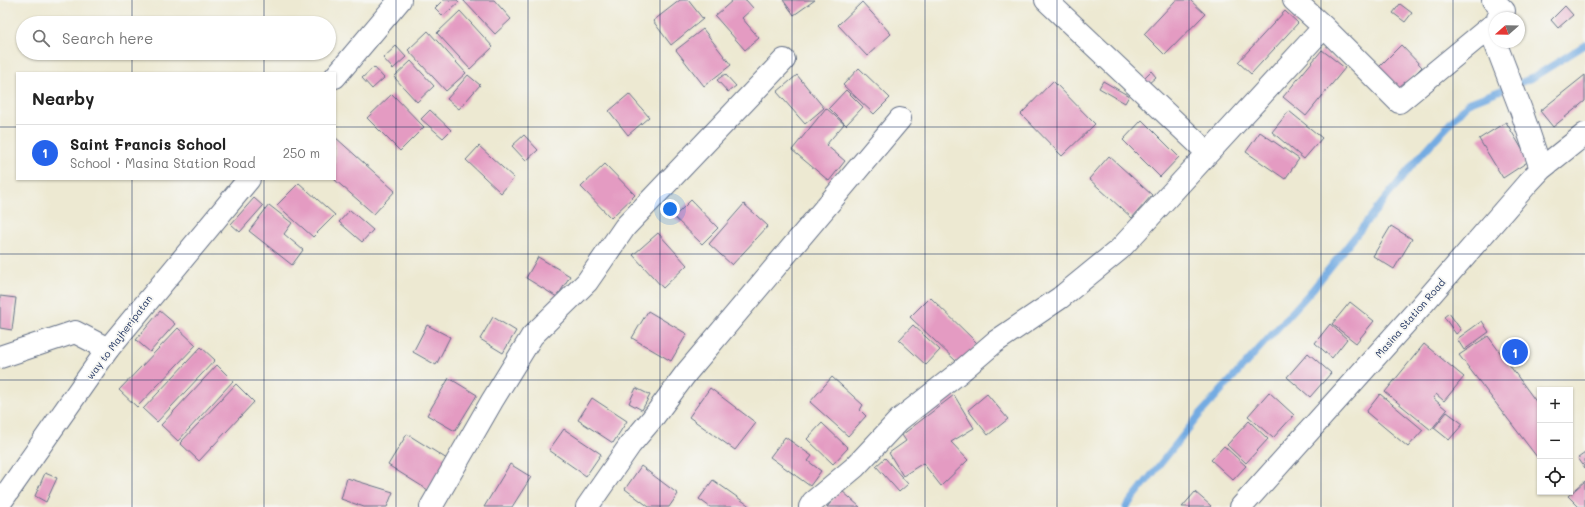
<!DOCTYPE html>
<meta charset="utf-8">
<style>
:root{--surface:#fff;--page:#f6f6f6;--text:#222;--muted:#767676;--line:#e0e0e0;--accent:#2563eb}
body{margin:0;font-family:Mali,sans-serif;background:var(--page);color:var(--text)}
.controls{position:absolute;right:12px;bottom:12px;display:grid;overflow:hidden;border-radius:0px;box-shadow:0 1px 3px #0004}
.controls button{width:36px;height:36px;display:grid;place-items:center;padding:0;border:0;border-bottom:1px solid var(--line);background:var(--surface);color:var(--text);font:20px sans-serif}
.compass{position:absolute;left:1489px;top:12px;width:36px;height:36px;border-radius:50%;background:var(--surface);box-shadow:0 1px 3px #0004;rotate:250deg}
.you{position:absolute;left:670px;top:209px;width:14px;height:14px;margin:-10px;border:3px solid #fff;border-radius:50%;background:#1a73e8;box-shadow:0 0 0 6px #1a73e833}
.badge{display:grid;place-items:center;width:26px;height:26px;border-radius:50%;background:var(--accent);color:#fff;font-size:13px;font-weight:700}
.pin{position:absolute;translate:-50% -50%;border:2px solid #fff;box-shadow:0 1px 4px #0006}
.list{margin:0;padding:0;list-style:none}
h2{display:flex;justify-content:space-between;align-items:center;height:52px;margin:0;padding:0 16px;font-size:17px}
h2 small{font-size:13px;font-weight:400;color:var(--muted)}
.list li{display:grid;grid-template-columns:26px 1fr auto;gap:12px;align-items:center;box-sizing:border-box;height:56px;padding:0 16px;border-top:1px solid var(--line)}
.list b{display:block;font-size:15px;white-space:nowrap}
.list p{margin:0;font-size:13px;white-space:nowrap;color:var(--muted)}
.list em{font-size:13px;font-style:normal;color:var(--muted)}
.icon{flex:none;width:22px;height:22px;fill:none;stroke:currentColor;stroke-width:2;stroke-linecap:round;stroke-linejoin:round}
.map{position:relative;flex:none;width:1585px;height:507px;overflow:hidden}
.search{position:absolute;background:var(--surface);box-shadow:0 1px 3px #0004;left:16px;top:16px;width:320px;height:44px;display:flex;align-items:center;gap:10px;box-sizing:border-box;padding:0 14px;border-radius:22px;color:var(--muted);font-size:15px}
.panel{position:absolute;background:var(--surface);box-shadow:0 1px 3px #0004;left:16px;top:72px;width:320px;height:108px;border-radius:0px}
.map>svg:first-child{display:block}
</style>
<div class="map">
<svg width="1585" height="507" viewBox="0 0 1585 507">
<rect width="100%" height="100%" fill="#f6f6f2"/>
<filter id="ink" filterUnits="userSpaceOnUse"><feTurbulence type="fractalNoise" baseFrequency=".025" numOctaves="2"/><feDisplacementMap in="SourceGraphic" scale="8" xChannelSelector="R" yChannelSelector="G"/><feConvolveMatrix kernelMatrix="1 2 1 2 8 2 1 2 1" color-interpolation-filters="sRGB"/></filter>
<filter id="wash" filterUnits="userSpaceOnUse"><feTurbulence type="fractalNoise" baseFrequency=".012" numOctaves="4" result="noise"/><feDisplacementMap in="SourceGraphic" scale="16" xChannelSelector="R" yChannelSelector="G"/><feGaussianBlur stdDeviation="0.9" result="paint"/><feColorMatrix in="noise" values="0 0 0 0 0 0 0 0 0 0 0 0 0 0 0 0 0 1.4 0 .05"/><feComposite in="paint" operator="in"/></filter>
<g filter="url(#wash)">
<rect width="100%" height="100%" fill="#ede9d2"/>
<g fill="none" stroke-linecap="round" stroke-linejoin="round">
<path stroke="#73abe2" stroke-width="7" d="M1126,507L1201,413L1312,290L1414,163L1468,103L1532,78L1585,45"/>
</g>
<g id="blocks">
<path fill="#e49bc2" d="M443,0H457L459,2L443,16L435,8Z
M463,0H494L511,19L495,34Z
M680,0H688L703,19L671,45L653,21Z
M733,0H746L753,8L742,18L759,38L745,50L715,16Z
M783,0H815L794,15Z
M1176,0H1190L1205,14L1165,55L1144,34Z
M862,2L891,34L867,56L838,25Z
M1400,4L1412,13L1405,22L1393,13Z
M1565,6L1573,15L1558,28L1551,20Z
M460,11L493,47L470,69L437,33Z
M1285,11L1298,23L1251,74L1238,62Z
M703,29L731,65L704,86L676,50Z
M428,31L466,73L446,91L408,50Z
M1401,45L1422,67L1400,89L1379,67Z
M396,46L406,57L393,69L383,58Z
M1322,50L1345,68L1306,116L1283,97Z
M411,61L434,86L417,102L394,77Z
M374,67L384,78L372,89L362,78Z
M859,68L890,98L874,114L843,85Z
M1151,71L1156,77L1148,84L1143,79Z
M725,74L736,86L728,92L717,80Z
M468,75L480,85L459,109L447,99Z
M797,75L824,108L805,124L777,92Z
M1585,75V101L1553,127L1540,111Z
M1053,81L1095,124L1062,156L1021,114Z
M1103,81L1129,96L1125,103L1099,88Z
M846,90L863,107L846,125L829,108Z
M392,94L424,127L400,151L367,118Z
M629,94L649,117L628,135L609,111Z
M826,108L844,124L826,145L845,161L829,181L792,150Z
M430,110L451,130L443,138L421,119Z
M1289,111L1322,138L1304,159L1272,132Z
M1142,120L1179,157L1160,177L1123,140Z
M1506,122L1529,161L1503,178L1479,139Z
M1260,132L1299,159L1285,179L1246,152Z
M524,135L538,150L526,161L512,146Z
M335,137L395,191L374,214L335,180Z
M479,146L514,178L501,193L466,160Z
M1109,156L1152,195L1132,218L1089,179Z
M605,164L635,195L611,218L581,187Z
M299,183L335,215L313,237L277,205Z
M254,198L263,206L240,232L231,224Z
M691,200L718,228L702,244L674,217Z
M744,204L768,226L732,265L709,244Z
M269,205L292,223L284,234L303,250L292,265L249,231Z
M350,210L373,230L362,242L339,222Z
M1391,226L1412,239L1394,269L1373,256Z
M658,233L687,265L663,288L633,255Z
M538,257L570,276L557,297L526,278Z
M0,296L16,298L12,330L0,328Z
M930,297L978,344L958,363L910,317Z
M1350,302L1374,321L1356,343L1332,324Z
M160,311L175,324L150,352L136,340Z
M648,311L687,334L671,361L632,338Z
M1449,313L1461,330L1456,334L1444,317Z
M493,317L516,331L503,353L480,339Z
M1482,321L1489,332L1464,350L1457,339Z
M1330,324L1347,339L1332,358L1315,343Z
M427,325L450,337L436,365L413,352Z
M913,325L940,350L926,365L899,340Z
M178,328L196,345L137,407L119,390Z
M1488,336L1540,407V461L1459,355Z
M1424,344L1464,377L1444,401L1436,394L1433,398L1447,410L1431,430L1385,392Z
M201,347L215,360L157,422L143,409Z
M1308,353L1331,373L1310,397L1287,377Z
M217,365L233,381L178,441L161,425Z
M832,377L863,405L860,410L866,416L848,436L810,402Z
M449,378L477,395L455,431L427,415Z
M236,384L254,402L199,461L180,443Z
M636,388L650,395L642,410L629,403Z
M710,388L756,423L735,450L689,417Z
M1269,392L1294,415L1273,438L1248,416Z
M987,394L1008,419L988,435L968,410Z
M1380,394L1423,430L1408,447L1366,412Z
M954,395L974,428L951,442L968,460L941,486L923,463L903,476L889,453L906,441L902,435Z
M592,398L627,421L613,443L578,420Z
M1447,412L1463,424L1449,440L1434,428Z
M1249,421L1268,439L1246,463L1227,445Z
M822,423L848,448L833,464L807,439Z
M564,429L601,454L586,476L549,450Z
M407,434L447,459L428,490L388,465Z
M785,437L812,456L808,461L821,471L810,486L770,457Z
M1224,446L1246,466L1233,480L1211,460Z
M1585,453V468L1578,458Z
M885,458L908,484L899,492L876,466Z
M510,464L531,477L512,507H484Z
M641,466L678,494L669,507H649L625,489Z
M45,473L57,478L46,502L35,496Z
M347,478L393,492L387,507H364L341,499Z
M713,480L751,507H710L699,499Z
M1585,481V507H1579L1568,496Z
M841,490L860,507H827Z
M1195,492L1211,506L1210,507H1182Z"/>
</g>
</g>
<g filter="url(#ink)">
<use href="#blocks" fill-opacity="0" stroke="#647087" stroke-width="1"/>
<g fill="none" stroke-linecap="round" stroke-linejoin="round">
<defs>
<path id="minor" d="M1046,0L1208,153
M1294,0L1324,27L1399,102L1490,27
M1493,0L1504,11L1498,18
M1495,42L1521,110L1541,169
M0,357L75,332L108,349
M431,507L492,401L532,336L587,282L625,227L784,60
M587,507L630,445L652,419L687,372L900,119
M810,507L813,502L855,467L899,420L960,372L995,342L1060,298L1120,249L1324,27
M1241,507L1421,306L1527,184L1541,169L1585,134"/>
<path id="major" d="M335,77L400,0
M0,503L108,349L249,179"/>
</defs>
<use href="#minor" stroke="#647087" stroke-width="24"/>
<use href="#major" stroke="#647087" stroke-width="24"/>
<use href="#minor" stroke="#fff" stroke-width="22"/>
<use href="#major" stroke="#fff" stroke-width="22"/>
</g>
</g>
<path fill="none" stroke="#1b2f5e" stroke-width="1" stroke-opacity="0.55" d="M132,0V23M264,0V23M396,0V507M528,0V507M660,0V507M792,0V507M925,0V507M1057,0V507M1189,0V507M1321,0V507M1453,0V507M132,53V73M264,53V73M0,127H17M335,127H1585M132,179V507M264,179V507M0,254H1585M0,380H1585"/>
<g text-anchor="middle" stroke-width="3.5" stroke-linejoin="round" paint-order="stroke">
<g font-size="10" fill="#1b2f5e" stroke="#f6f6f2">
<text transform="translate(1410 318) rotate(-49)" y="4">Masina Station Road</text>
<text transform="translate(119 337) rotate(-53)" y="4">way to Majheripatan</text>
</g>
</g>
</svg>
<div class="controls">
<button>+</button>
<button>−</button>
<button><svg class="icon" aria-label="locate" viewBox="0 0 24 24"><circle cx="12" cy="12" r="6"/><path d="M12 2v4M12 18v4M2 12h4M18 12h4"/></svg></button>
</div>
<svg class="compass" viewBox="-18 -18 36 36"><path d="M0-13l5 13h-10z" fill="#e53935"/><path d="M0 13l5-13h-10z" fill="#767676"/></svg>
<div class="you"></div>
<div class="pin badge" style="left:1515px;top:352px">1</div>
<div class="search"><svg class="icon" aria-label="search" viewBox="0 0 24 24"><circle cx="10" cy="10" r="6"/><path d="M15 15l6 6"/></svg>Search here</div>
<section class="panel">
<h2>Nearby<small></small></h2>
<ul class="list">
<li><span class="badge">1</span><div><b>Saint Francis School</b><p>School · Masina Station Road</p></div><em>250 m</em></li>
</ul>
</section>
</div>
